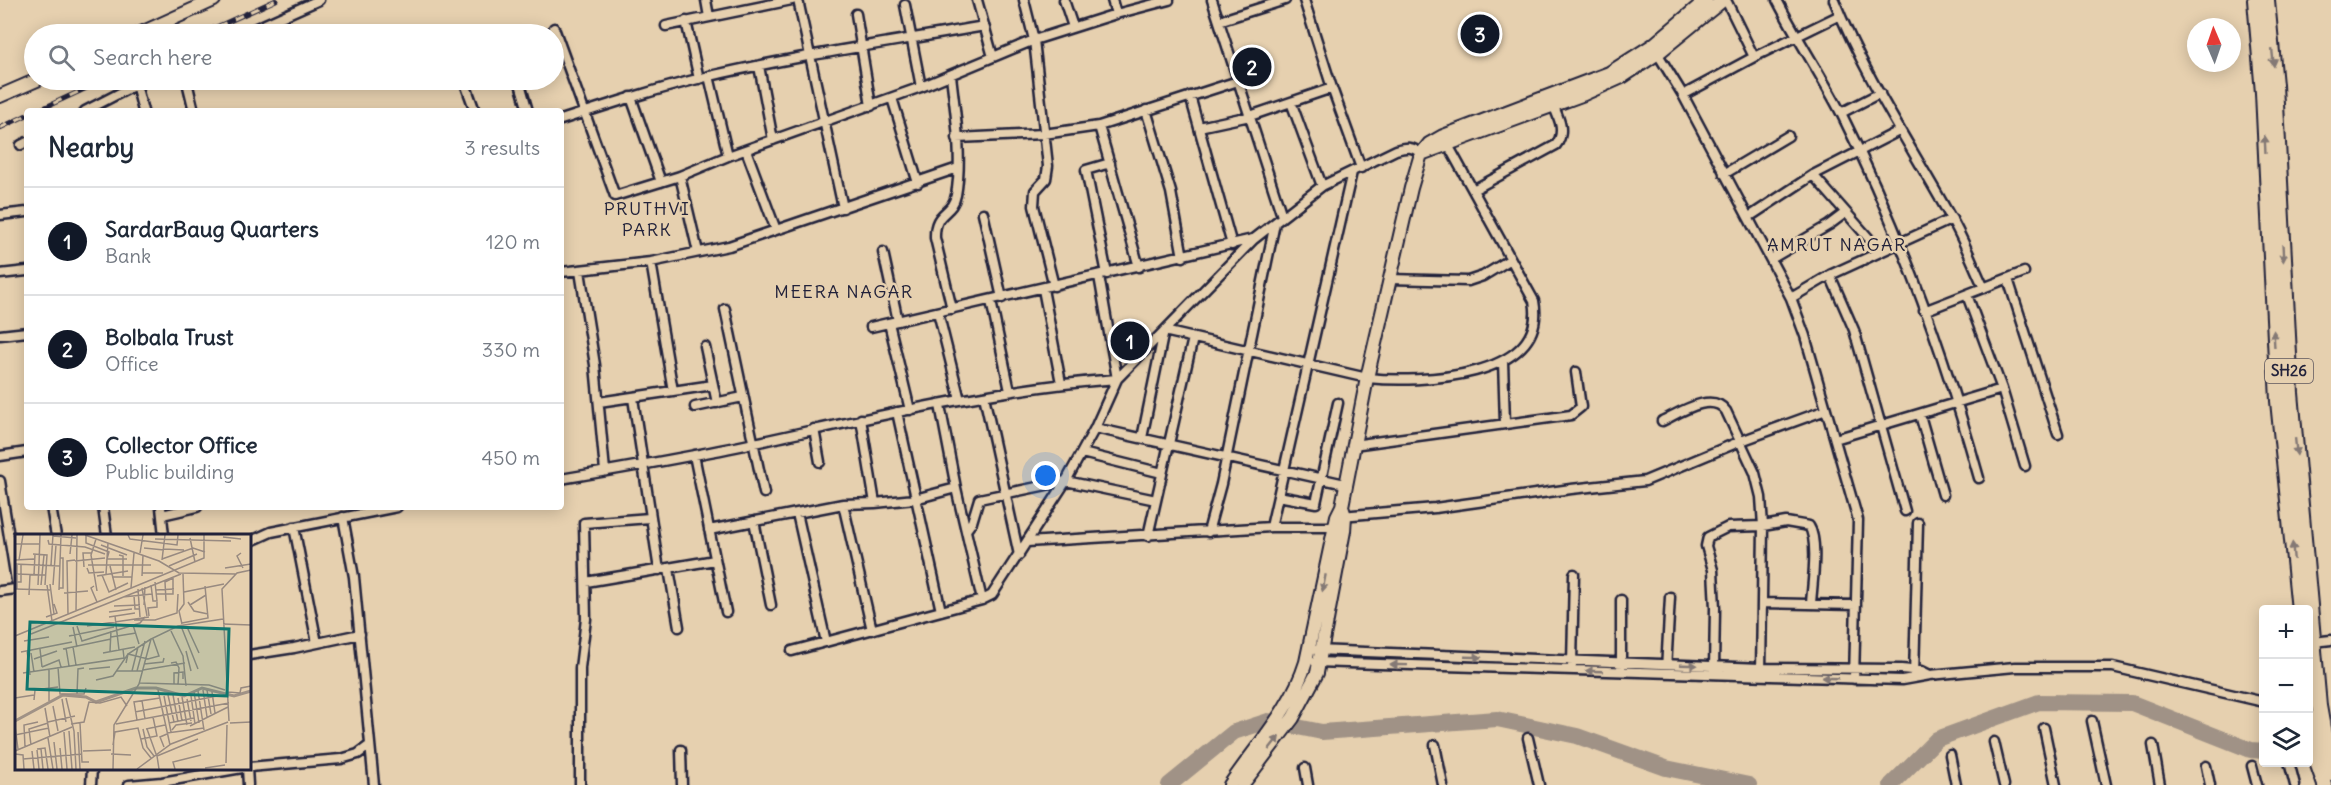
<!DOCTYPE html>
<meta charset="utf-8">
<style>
:root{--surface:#fff;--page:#f6f6f7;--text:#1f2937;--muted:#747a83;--line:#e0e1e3;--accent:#111827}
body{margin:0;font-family:Delius,sans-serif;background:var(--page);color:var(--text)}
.controls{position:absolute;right:18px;bottom:18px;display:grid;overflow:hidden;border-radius:6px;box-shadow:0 3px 15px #0003}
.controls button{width:54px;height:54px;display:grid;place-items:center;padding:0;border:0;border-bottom:2px solid var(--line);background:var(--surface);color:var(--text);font:30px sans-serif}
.compass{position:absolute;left:2187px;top:18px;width:54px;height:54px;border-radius:50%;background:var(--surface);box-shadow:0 3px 15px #0003;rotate:358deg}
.you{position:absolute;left:1046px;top:476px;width:21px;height:21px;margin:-15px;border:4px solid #fff;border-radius:50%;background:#1a73e8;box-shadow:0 0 0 9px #1a73e833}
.badge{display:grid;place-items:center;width:39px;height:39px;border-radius:50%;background:var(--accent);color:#fff;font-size:20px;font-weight:700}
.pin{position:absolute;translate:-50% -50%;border:3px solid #fff;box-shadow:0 2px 6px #0006}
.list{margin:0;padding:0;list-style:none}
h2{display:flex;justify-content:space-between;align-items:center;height:78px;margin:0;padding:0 24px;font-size:26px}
h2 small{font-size:20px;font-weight:400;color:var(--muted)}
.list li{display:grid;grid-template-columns:39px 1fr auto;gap:18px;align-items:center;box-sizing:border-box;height:108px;padding:0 24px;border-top:2px solid var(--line)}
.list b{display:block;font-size:22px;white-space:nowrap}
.list p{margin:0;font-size:20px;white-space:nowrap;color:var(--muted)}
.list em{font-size:20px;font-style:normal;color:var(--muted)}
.icon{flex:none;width:33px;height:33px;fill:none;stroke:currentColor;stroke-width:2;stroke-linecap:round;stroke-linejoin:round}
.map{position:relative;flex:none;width:2331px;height:785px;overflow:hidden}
.search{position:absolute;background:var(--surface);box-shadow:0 3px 15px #0003;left:24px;top:24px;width:540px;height:66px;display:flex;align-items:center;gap:15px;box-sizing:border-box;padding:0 21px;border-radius:33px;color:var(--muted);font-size:22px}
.panel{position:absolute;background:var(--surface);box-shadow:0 3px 15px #0003;left:24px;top:108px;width:540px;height:402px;border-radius:6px}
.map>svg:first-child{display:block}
</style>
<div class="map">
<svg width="2331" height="785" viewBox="0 0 2331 785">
<rect width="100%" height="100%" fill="#e6d0af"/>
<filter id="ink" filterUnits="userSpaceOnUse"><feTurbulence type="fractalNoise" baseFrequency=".0167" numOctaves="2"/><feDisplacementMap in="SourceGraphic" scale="12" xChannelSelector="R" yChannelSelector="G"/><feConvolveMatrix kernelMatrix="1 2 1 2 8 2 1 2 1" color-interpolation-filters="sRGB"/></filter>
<g filter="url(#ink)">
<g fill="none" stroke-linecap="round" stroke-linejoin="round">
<path stroke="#a09286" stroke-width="16" d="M1169,785L1234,732L1268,721L1322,732L1497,719L1577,736L1666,768L1749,785
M1891,785L1937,739L2039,702L2132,703L2251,750L2264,751"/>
<defs>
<path id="street" d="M706,0L709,17
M798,0L843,208
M977,0L993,57
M1024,0L1034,40L1048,166L1046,179L1035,191L1034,206L1054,286
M1064,0L1073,27
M1112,0L1116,14
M1212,0L1282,216
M1304,0L1332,88L1361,168
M1726,0L1754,57
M1777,0C1797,39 1822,76 1842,115C1899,229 1945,356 1979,478
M1834,0C1865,77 1911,146 1951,218C1964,240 1973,265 1984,288
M905,5L921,87
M856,14L871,106
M686,21L699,79
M1219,21L1285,0
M666,26L792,0
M554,28L615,196L680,176L728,156L921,87L1034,40L1116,14L1169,0
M243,34L319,0
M1656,51L1683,95L1791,298L1805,336L1858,520L1854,679
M759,66L773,140
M951,75C955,113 963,156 956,195C952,216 934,210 935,238L952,309
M709,76L728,156
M519,80L528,111
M136,84L143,111
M188,86L194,111
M466,86L475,111
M1683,95L1754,57L1840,15
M1190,96L1232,245
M631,97L661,182
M892,98L918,183
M1291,102L1322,186
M1146,110L1171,192L1183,257
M85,111L145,80
M1841,113L1880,93
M561,120C610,104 659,88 710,76C801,55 893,42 984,26
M1099,126L1139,267
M1199,127L1250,116L1332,88
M957,138L1044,134L1099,126L1238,81
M21,145L27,142
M746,150L776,230
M1724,174L1788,136
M1813,175L1880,251
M680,176L698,252
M1473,190L1556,145C1566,132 1559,118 1553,105
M983,213L1002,298
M0,215L27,212
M1749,217L1813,175L1899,131
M883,252L898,321
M1771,259L1829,225L1845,213
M651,262L673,391
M580,271L595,365L605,471
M561,272L651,262L729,246L958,168
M0,274L27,271
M1107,274L1086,170L1110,163
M1830,275L1854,330L1905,511
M1389,279L1468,281L1483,276L1511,259
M2008,279L2058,434
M1043,289L1061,383
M1967,295L2002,389L2025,466
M1791,298L1830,275L1952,219
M991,301L1010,391
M725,309L764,493
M1924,311L2024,272
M938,312L960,400
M889,323L910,410
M871,327L1253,239
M0,335L27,332
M705,347L717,403
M1503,361L1505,423
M984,396L1019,555
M633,398L659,570
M599,402L713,385
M940,405L956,488L982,600
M695,407L743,397
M897,412L941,611
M1920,415L1943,495
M861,419L875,503
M1662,421C1679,413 1712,391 1726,411L1755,473L1761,497L1763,526L1761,673
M1095,428L1345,484
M814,429L820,462
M1142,438L1164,331L1367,378C1418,383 1549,380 1534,301L1448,145
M1835,439L2002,389
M1353,445L1571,415L1581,407L1576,372
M1082,453L1162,473
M694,455L726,612
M0,456L27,452
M561,479C625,468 690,457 754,443C874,417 994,388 1117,379L1099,276
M0,481L16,580
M1278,496L1316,503L1338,403
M843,504L872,630
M51,507L56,536
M103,507L107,536
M161,507L164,536
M797,513L826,642
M162,515L197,507
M1341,516L1435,508L1571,489L1645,481L1741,441L1826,410
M343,517L354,577L374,785
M754,521L771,605
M294,527L317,643
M1271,527L1352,172
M709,530L843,504L875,503L915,499L956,488
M966,530L972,522L979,499L1066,481L1156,500
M1208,532L1221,484L1275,223
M1148,536L1193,338
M249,542L271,532L397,507
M1027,542L1271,527H1335
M669,569L679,627
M586,582L715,560
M0,591L16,589
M1763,603L1856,605
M2313,642L2331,640
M1316,650L1761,668L1901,669L1922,671L1930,675
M792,651L982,600L992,595L1066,481L1095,428L1117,379L1254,239L1322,186L1396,150C1407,147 1413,146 1421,154
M249,655L294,648L360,634
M1315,662L1902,680L1930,675L2015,667H2113L2264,702
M1572,664L1574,574
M1621,666V600
M1666,670L1670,597
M1714,670L1715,608L1713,570L1706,546L1708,537L1728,527L1763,526L1786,522L1809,526C1819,541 1812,585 1811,604
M1914,676L1918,523
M2092,721L2106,785
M2044,728L2056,785
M1528,738L1539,785
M1994,742L2004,785
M1435,745L1443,785
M2153,745L2160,785
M681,750L682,785
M1950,755L1956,785
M2289,762L2295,785
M2206,766L2210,785
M2252,766L2257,785
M249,767L341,759L358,754L370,745
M247,768L248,785
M1305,768L1308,785
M91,785L92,768
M129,785L162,782L242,768
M580,785V668L586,619L584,523L650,518"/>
<path id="secondary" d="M139,34L214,0
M0,96L37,80
M1421,154L1584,94L1622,77L1658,53L1723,0
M1230,785C1257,745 1292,708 1306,662L1337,516L1342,506L1367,378L1411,188L1421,154L1429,144L1443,136L1609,73L1653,45L1706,0
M1242,785L1293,718L1317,673L1344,531L1345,516L1342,507"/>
<path id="primary" d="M2255,0L2263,93L2278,401L2299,610
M2267,0L2275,85L2291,393L2319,706L2331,773
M2308,717L2318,765L2325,785"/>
</defs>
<use href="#street" stroke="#22223b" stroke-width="13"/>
<use href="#secondary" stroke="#22223b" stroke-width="16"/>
<use href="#primary" stroke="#22223b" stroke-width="18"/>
<use href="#street" stroke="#e6d0af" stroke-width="8"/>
<use href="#secondary" stroke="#e6d0af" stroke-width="12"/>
<use href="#primary" stroke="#e6d0af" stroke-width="14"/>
<defs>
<path id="rail" d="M201,34L276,0
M37,111L104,80
M0,128L27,115"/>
</defs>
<use href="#rail" stroke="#22223b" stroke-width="5"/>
<use href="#rail" stroke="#e6d0af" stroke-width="3" stroke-dasharray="9" stroke-linecap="butt"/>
</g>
<defs><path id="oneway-solid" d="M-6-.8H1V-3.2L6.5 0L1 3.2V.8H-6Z" transform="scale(1.5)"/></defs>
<g fill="#847975">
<use href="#oneway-solid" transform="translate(2273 58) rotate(84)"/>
<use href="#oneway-solid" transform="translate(2265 144) rotate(-93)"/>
<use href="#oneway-solid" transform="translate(2283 253) rotate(87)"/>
<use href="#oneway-solid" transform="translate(2274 339) rotate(-93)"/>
<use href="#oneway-solid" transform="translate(2296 447) rotate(84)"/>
<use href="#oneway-solid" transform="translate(2293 551) rotate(-95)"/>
<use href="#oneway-solid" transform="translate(1324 583) rotate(101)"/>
<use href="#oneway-solid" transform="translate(1473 657) rotate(2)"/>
<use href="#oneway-solid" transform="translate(1399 665) rotate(-179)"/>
<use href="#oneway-solid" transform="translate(1689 665) rotate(2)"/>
<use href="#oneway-solid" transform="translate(1594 671) rotate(-178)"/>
<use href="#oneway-solid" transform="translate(1830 678) rotate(-178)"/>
<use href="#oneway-solid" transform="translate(1274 743) rotate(-52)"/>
</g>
</g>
<g text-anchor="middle" stroke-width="5" stroke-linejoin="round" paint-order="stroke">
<rect fill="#e6d0af" stroke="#5d565e" stroke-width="1.5" x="2265" y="359" width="48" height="24" rx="4.5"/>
<g font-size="15" font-weight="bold" fill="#22223b">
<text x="2289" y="376">SH26</text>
</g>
<g font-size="18" letter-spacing="1.5" fill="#22223b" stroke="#e6d0af">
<text x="647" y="215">PRUTHVI<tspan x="647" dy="21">PARK</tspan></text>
<text x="1837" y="251">AMRUT NAGAR</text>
<text x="844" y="298">MEERA NAGAR</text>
</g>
</g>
<g transform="translate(15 534)">
<rect width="236" height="236" fill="#e6d0af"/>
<path fill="none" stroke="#a09286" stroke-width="3" d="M0,187L48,161L71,163L81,168L121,154H141L169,162L187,154L219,162L236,157"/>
<path fill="none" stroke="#988a81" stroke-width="1.5" d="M70,1L144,27L164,39L221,40M71,1V9L94,18L92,25H112M113,1L115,5L162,11L163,1M38,2L61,4M208,3L226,5M0,4V10H25M175,4L180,28M81,5L76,21L82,57M140,5L216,7M33,6L34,10L70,13L90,20M86,11L112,21M129,14L149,16M149,15L169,16M125,19L128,1M226,19L222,22L228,34M18,20L32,21L30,51M55,20L57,1M104,21L108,22V42M147,25L178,14L190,18M0,26L19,25M4,26L8,1M147,26L150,1M60,27L90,24M0,30L45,32M24,30L25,1M36,31L38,1M73,31H136M95,32L101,56M154,32L182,20M69,33L68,19H76M72,34L74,39L89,38M210,34L236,30M127,39H148M0,40L31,41M91,40L93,9M19,41L20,20M87,41L94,58L113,49M82,42L113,37M127,42L128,21M97,43H117M2,48H6V30M35,50L39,80M23,51L24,30M26,51L29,21M32,51L37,87M38,51L41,11M136,51L138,67H142L140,48M79,52L76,54L82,68M44,54H48V24H45M116,54L119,19M127,54L132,82M0,55L35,56M2,55V30M123,55L125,83M44,56L46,1M141,56L159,55M169,58L209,50M49,59L73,57M142,60H158V43M14,61L15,41M119,62L120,75H125M108,63L137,60M151,67L150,48L158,44M173,68L179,77L193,80M129,71L130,53M175,71L191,61M99,72L125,71M61,77L62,1M94,78L117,75M53,80L52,27L60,26M100,82L104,116M134,82L133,74L142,73V68M31,83L42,79L39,70M94,83L120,79M119,86H140L162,79L163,60M167,89L193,84L190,52M167,90L164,77L169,70L168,40M208,90L236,91M118,91L124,110M62,92L67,107L125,89L130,83M72,92L134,83M166,92L183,135M58,93L62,113M172,93L184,119M156,97L168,122L171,152M16,100L166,40M0,102L189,24V1M54,102L99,93M96,103L121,99M9,107L34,103M58,113L61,131M51,114L54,132M25,115L27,133M48,115L96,105M12,117L15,141M95,117L96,97M171,117L176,137M6,118L57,108M16,119L19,138M88,119L120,113M19,125L42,117M111,129L113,120L133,125L144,122L138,105M156,129L161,128L164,134L163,151M129,130L148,128L149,124M27,133L44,126L46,133M43,133L45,160H69L71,154M74,135L95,133M128,136L170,129M102,137H127M117,137L123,113M122,137L130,107M8,139L109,124L108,115M81,146L98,142L113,120L136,105M125,149L194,151L210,156M159,151V139L168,138V145M143,156L155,211M188,156L192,183M192,156L196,180M183,157L189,196M179,158L184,189M197,158L200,179M213,158L225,159L226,154L236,152M62,160L63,135L69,134M153,161L159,188M158,161L163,188M149,162L156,198M176,162L180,190M167,163L172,191M0,164L19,161M51,164L59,197L61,235M163,164L167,187M47,165L51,188M172,165L176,187M19,166L20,156L43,153M34,167V135M127,167L130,185M38,172L43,197M30,174L35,203M120,178L202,162M122,186L119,168L145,164M214,187L207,55L222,39L236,36M33,188L60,182M65,189L67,228H74M154,189L179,184M215,189L236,188M56,190L69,188L74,168L85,169L106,163L112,172M101,190L214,169M0,192L3,215M175,192L213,173M128,195L132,213L139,222M131,195L150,191M132,195L141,220M157,196L161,191L177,189M54,197L57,235M49,198L52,235M63,198L65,235M152,199L189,194M0,201L34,194M33,204L38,235M126,205L142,202L138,183M39,208L42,235M16,211L14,195L33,189M98,211L100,198L123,194L128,214L136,224M10,213L9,191L23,188M149,213L145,203L152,200M45,214L47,235M22,215L30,214L33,235M26,215L28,235M22,216L24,235M0,217L57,193M17,217L19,235M68,217L96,216M0,220L8,221L9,235M96,220L116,221M8,225L67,220M211,229L212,191M190,234L210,231M98,235L99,191L124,150L136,105L163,92L208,85M122,235L156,210L213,188M144,235L142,222L183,205M160,235L158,228L186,221"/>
<path fill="#0f766e" fill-opacity="0.15" stroke="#0f766e" stroke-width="3" d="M15,88L214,95L212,162L12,155Z"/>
<rect width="236" height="236" fill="none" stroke="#22223b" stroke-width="3"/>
</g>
</svg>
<div class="controls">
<button>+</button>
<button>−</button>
<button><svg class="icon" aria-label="layers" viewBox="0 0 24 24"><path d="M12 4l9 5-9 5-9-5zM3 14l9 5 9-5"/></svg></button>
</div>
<svg class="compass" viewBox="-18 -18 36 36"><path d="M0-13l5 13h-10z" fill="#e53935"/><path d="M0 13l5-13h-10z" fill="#747a83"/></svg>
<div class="you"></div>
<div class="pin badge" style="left:1130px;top:341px">1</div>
<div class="pin badge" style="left:1252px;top:67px">2</div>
<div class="pin badge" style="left:1480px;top:34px">3</div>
<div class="search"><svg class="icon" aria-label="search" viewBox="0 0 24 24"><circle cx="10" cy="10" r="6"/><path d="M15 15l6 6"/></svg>Search here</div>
<section class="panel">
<h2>Nearby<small>3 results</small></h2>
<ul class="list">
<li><span class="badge">1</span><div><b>SardarBaug Quarters</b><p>Bank</p></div><em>120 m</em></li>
<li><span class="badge">2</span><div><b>Bolbala Trust</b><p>Office</p></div><em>330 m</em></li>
<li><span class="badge">3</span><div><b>Collector Office</b><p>Public building</p></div><em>450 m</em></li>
</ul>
</section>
</div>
